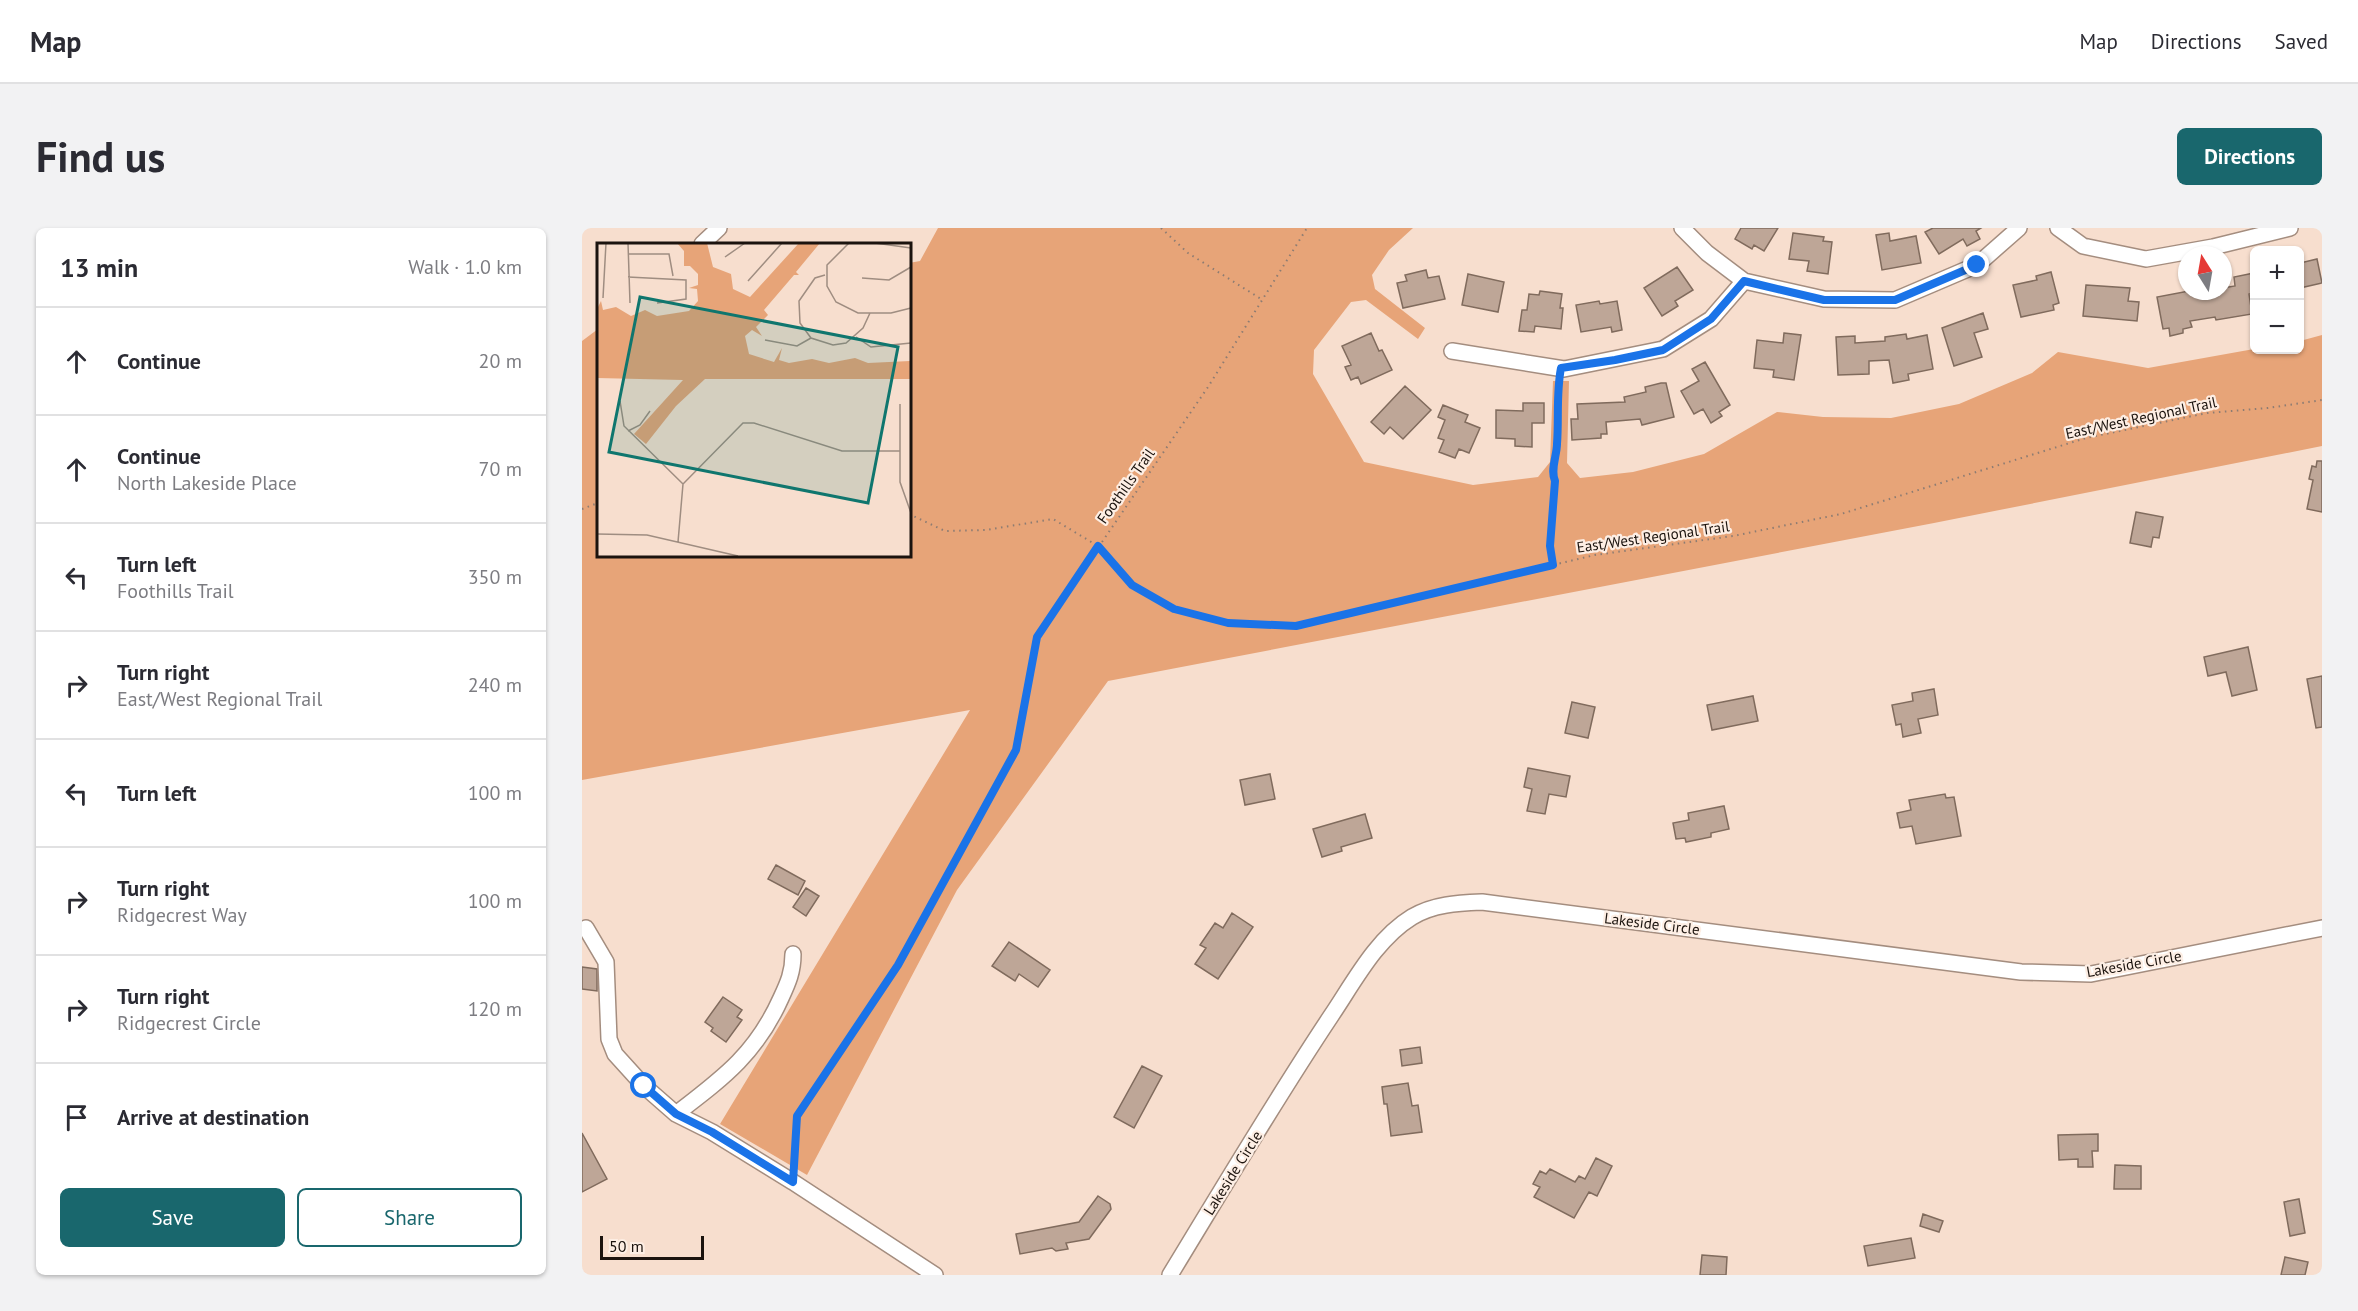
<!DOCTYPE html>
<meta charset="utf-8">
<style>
:root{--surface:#fff;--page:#f2f2f3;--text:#2b2b33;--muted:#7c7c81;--line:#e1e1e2;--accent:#19676d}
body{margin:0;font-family:"PT Sans",sans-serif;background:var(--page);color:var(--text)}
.controls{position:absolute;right:18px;top:18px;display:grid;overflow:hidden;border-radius:9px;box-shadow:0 2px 4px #0004}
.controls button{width:54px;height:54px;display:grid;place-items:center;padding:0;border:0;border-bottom:2px solid var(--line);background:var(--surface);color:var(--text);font:30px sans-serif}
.compass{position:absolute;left:1596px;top:18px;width:54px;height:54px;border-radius:50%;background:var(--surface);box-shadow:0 2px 4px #0004;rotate:349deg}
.scale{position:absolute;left:18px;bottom:15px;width:104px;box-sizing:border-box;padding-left:6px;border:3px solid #1b130e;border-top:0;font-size:16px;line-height:21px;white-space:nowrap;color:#1b130e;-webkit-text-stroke:4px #fdeee4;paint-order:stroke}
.stop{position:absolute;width:18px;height:18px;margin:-14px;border:4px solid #1a73e8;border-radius:50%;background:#fff}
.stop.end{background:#1a73e8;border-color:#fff;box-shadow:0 2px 6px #0008}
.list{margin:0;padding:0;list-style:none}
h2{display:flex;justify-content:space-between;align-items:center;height:78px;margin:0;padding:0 24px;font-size:26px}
h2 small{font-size:20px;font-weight:400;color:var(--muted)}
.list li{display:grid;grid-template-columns:39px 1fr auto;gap:18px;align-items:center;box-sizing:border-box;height:108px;padding:0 24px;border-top:2px solid var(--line)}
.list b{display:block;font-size:22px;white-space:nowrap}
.list p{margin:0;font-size:20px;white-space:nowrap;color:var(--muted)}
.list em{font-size:20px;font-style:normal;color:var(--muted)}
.actions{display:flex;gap:12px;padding:18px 24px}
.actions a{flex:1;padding:14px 0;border:2px solid var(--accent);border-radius:9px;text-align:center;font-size:21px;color:var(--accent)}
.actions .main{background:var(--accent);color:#fff}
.icon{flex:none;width:33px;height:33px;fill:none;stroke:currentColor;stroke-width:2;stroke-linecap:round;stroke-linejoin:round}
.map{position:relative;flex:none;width:1740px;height:1047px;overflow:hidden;border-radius:9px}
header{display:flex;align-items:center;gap:36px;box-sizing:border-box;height:84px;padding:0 30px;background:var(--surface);border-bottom:2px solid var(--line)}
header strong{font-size:28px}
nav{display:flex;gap:33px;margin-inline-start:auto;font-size:21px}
.intro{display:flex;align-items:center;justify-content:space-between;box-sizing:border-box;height:144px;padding:0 36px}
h1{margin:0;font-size:42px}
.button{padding:15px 27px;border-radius:9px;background:var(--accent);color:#fff;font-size:21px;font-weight:700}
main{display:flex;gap:36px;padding:0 36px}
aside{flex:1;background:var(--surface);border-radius:9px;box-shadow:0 2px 4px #0004}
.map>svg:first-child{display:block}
</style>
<header>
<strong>Map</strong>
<nav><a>Map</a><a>Directions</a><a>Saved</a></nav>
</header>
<div class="intro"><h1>Find us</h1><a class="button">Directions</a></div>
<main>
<aside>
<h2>13 min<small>Walk · 1.0 km</small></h2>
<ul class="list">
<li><svg class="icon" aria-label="ahead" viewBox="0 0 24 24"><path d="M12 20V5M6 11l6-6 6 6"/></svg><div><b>Continue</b></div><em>20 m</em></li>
<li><svg class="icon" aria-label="ahead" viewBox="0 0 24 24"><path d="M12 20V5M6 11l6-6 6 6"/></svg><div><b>Continue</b><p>North Lakeside Place</p></div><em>70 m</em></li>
<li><svg class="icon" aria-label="left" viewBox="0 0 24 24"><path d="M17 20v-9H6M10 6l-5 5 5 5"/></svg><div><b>Turn left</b><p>Foothills Trail</p></div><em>350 m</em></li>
<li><svg class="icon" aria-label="right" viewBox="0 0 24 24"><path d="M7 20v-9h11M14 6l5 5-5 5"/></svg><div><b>Turn right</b><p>East/West Regional Trail</p></div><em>240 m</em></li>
<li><svg class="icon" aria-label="left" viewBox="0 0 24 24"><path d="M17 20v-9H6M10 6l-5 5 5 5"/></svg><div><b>Turn left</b></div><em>100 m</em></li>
<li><svg class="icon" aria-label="right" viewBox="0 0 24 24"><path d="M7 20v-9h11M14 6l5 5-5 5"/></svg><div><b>Turn right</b><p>Ridgecrest Way</p></div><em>100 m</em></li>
<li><svg class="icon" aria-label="right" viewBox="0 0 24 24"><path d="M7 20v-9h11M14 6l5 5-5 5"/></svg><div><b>Turn right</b><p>Ridgecrest Circle</p></div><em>120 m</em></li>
<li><svg class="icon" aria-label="arrive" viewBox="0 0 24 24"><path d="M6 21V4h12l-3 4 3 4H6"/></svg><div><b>Arrive at destination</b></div></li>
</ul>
<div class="actions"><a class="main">Save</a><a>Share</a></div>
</aside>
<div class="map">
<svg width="1740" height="1047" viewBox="0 0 1740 1047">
<rect width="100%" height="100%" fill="#f7dece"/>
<path fill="#e7a478" d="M356,0H831L807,22L790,47L793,61L843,100L836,111L784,72L769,74L732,122L731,146L782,234L891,257L956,249L968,234L971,153H987L985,235L998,250L1051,244L1122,226L1195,184L1241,189L1309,190L1377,176L1450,145L1476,124L1566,140L1672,121L1718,122V113L1740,107V218L1352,295L526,453L375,662L225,947L138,896L388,482L0,552V113L16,101V327H327V35L338,33Z"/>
<path fill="#bea697" stroke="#806b5d" stroke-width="1.5" d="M1159,0H1196L1182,23L1172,17L1170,21L1153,11Z
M1351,0H1399L1394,3L1398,11L1385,18L1381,11L1357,26L1343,4Z
M1211,5L1242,9L1241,13L1250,14L1246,46L1225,43L1227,33L1207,31Z
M1307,5L1308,13L1334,8L1339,35L1300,42L1294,7Z
M1735,31L1740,55L1718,60V35Z
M1095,39L1111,62L1093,73L1096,78L1080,88L1062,60Z
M844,42L846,50L857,48L863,71L821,80L815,55L825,53L823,47Z
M1469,44L1477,75L1471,77L1472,82L1439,89L1431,57L1455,52L1454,48Z
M1672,45V65L1667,66L1670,86L1634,92L1633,89L1608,93L1610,99L1601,101V105L1588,108L1587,100L1581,101L1575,69L1607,63H1641V60L1653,58L1652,49Z
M886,46L922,54L916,84L880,77Z
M1504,57L1548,60L1546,73L1557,74L1555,93L1501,88Z
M958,63L980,66L978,80H981L979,101L953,98L952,104L937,103L940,82H945L947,66L957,67Z
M1017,73L1018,76L1035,73L1040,102L1030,104L1029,99L999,104L994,77Z
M1401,85L1406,101L1392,105L1400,129L1372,138L1360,100Z
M789,105L797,123L800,122L810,142L779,156L776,149L769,152L763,139L769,137L760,118Z
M1202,105L1219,107L1212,152L1191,149L1192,142L1172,140L1175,112L1201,115Z
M1324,106L1325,111L1345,107L1351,141L1326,146L1327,152L1311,155L1307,132L1287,133V146L1256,147L1254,109L1273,108V115L1303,113V109Z
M1123,134L1148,177L1137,184L1140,188L1129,195L1121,181L1112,186L1099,163L1117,153L1110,141Z
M1079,155H1084L1092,189L1060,197L1058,191L1024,194L1025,206H1019V210L990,212L989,191H996L995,176L1043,174L1042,169L1064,164L1063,159Z
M823,158L849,182L821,211L808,199L802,206L789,194Z
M941,175H962V195H950V219L933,218V211L914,210V182L941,183Z
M861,177L886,187L883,194L898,200L887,225L877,221L873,230L857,224L862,212L856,210L863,192L856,189Z
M1735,233H1740V284L1725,281L1731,252L1727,251L1730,238L1734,239Z
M1554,284L1581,289L1577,310L1571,309L1569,319L1548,315Z
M1666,419L1675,462L1650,468L1644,444L1626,448L1622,429Z
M1740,448V499L1734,500L1725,451Z
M1352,461L1356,487L1336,491L1339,505L1321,509L1319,496L1314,497L1310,477L1331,473L1330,465Z
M1171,468L1176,493L1130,502L1125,477Z
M990,474L1013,479L1006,510L983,505Z
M946,540L988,548L984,569L967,566L963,586L945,583L950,561L942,559Z
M688,546L693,571L663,577L658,552Z
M1363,566L1364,570L1372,569L1379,608L1334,616L1330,598L1318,600L1315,585L1329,582L1327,572Z
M1142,578L1147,601L1129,605V609L1104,614L1103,610L1094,611L1091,595L1107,592L1106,585Z
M783,586L790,610L759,619L760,623L740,629L731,601Z
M194,637L223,653L216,667L186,651Z
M224,660L237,668L224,688L211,679Z
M650,685L671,699L636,751L613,736L624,720L618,717L633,695L641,700Z
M427,714L468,742L456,759L437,746L433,753L410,738Z
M0,739L15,741V763L0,761Z
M141,769L160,782L155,789L160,792L144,814L129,803L131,800L123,794Z
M838,819L840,835L820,838L818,822Z
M560,838L580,848L552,900L532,889Z
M826,855L830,878L836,877L840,904L809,908L805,876H802L800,859Z
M0,905L25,951L0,964Z
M1516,906V923H1510L1511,939H1496V931L1477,932L1476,907Z
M1014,930L1030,938L1015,968L1007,964L992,990L952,969L958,959L951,956L958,943L964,946L968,941L993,954L997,948L1003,951Z
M1533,937L1559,938V961H1532Z
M516,968L528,976L529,981L507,1011L484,1015L486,1021L474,1023L470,1020L438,1026L434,1006L497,994Z
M1717,971L1723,1005L1708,1008L1702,974Z
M1341,986L1361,993L1357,1004L1338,998Z
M1329,1010L1333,1030L1286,1038L1282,1018Z
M1120,1027L1145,1029L1144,1047H1118Z
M1703,1029L1726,1034L1723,1047H1699Z"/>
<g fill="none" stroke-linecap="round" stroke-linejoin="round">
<defs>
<path id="minor" d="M1100,0L1125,25L1162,53L1242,71L1313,72L1395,37L1437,0
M1476,0L1501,18L1564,31L1631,19L1708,0
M120,16L137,0
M870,123L982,141L1081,121L1129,91L1162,53
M4,700L24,734L27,811L33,826L62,858L94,886L130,904L211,954L353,1047
M94,886C141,850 174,826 199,770C206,755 211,744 211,726
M588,1047C641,960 693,872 749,788C772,754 794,711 830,689C851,676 876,675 900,674L1439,744L1509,746L1740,700"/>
</defs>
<use href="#minor" stroke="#a48d7f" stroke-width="18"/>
<path stroke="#8d7c72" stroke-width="2" stroke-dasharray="1.5 4.5" stroke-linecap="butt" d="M579,0L606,25L679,71
M0,281L16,275
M327,286L363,303L404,302L471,291L516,318L550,357L592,381L646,395L714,398L1013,327L1151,308L1259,286L1504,210L1625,185L1686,180L1740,172
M971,337L968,318L973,253L970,247L976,214V155
M212,939L215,889L317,737L434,522L455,409L626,159L725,0"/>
<use href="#minor" stroke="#fff" stroke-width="15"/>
</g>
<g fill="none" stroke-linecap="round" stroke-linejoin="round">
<path stroke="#1a73e8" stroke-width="8" d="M62,858L94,886L130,904L211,954L215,888L316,737L434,522L455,409L516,318L550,357L592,381L646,395L714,398L971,337L968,318L973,253C968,242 975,227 975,216C977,190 974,166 979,140L1033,132L1081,122L1129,91L1162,53L1242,72H1313L1395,37"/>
</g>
<g text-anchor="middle" stroke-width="4.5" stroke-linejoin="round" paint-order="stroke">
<g font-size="15" fill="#1b130e" stroke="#fdeee4">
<text transform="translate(1559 190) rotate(-12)" y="5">East/West Regional Trail</text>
<text transform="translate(544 258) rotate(-55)" y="5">Foothills Trail</text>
<text transform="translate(1071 309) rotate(-8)" y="5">East/West Regional Trail</text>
<text transform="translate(1070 696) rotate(7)" y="5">Lakeside Circle</text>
<text transform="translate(1552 736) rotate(-10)" y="5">Lakeside Circle</text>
<text transform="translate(651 945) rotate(-58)" y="5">Lakeside Circle</text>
</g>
</g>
<g transform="translate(15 15)">
<rect width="314" height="314" fill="#f7dece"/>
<path d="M80,0H110L116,24L134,31L136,46L153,54L202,0H223L199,29L202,32H197L167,67L171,72L159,84L165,93L155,87L148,93L152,111L177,119L185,105L182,117L192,120L215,116L232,120L258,115L271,120L313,118V136H108L79,163L49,201L37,191L86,137L0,135V66L4,58L6,67L19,64L34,73L48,67L60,73L92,68L101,58L100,46L92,45L101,42V31L93,23H87V8Z" fill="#e7a478"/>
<path fill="none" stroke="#9f8d81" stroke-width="1.5" d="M31,0L33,60M252,0L230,22V43L239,59L261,70H294L314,65M278,0L314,5M31,11H72L76,33M128,14L148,0M228,32L218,35L202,58L203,80L214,95L236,102L249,100L266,85L273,70M31,34L89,37V56L60,60M265,35L292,37L314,24M151,38L185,0M6,55L9,0M259,94L274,104L314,100M168,97L200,103L214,95M23,158L27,183L86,241M303,161V239L314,270M31,188L43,182L53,168M0,291L50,292L141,313M81,299L86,241L146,180H157L245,208H303"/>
<path fill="#0f766e" fill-opacity="0.15" stroke="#0f766e" stroke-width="3" d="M43,54L301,104L271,260L12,209Z"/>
<rect width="314" height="314" fill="none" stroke="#1b130e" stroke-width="3"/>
</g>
</svg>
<div class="controls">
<button>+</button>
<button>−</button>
</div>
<svg class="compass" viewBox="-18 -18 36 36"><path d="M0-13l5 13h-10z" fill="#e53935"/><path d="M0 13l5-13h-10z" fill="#7c7c81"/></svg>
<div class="scale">50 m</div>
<div class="stop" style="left:62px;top:858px"></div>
<div class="stop end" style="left:1395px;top:37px"></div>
</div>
</main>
